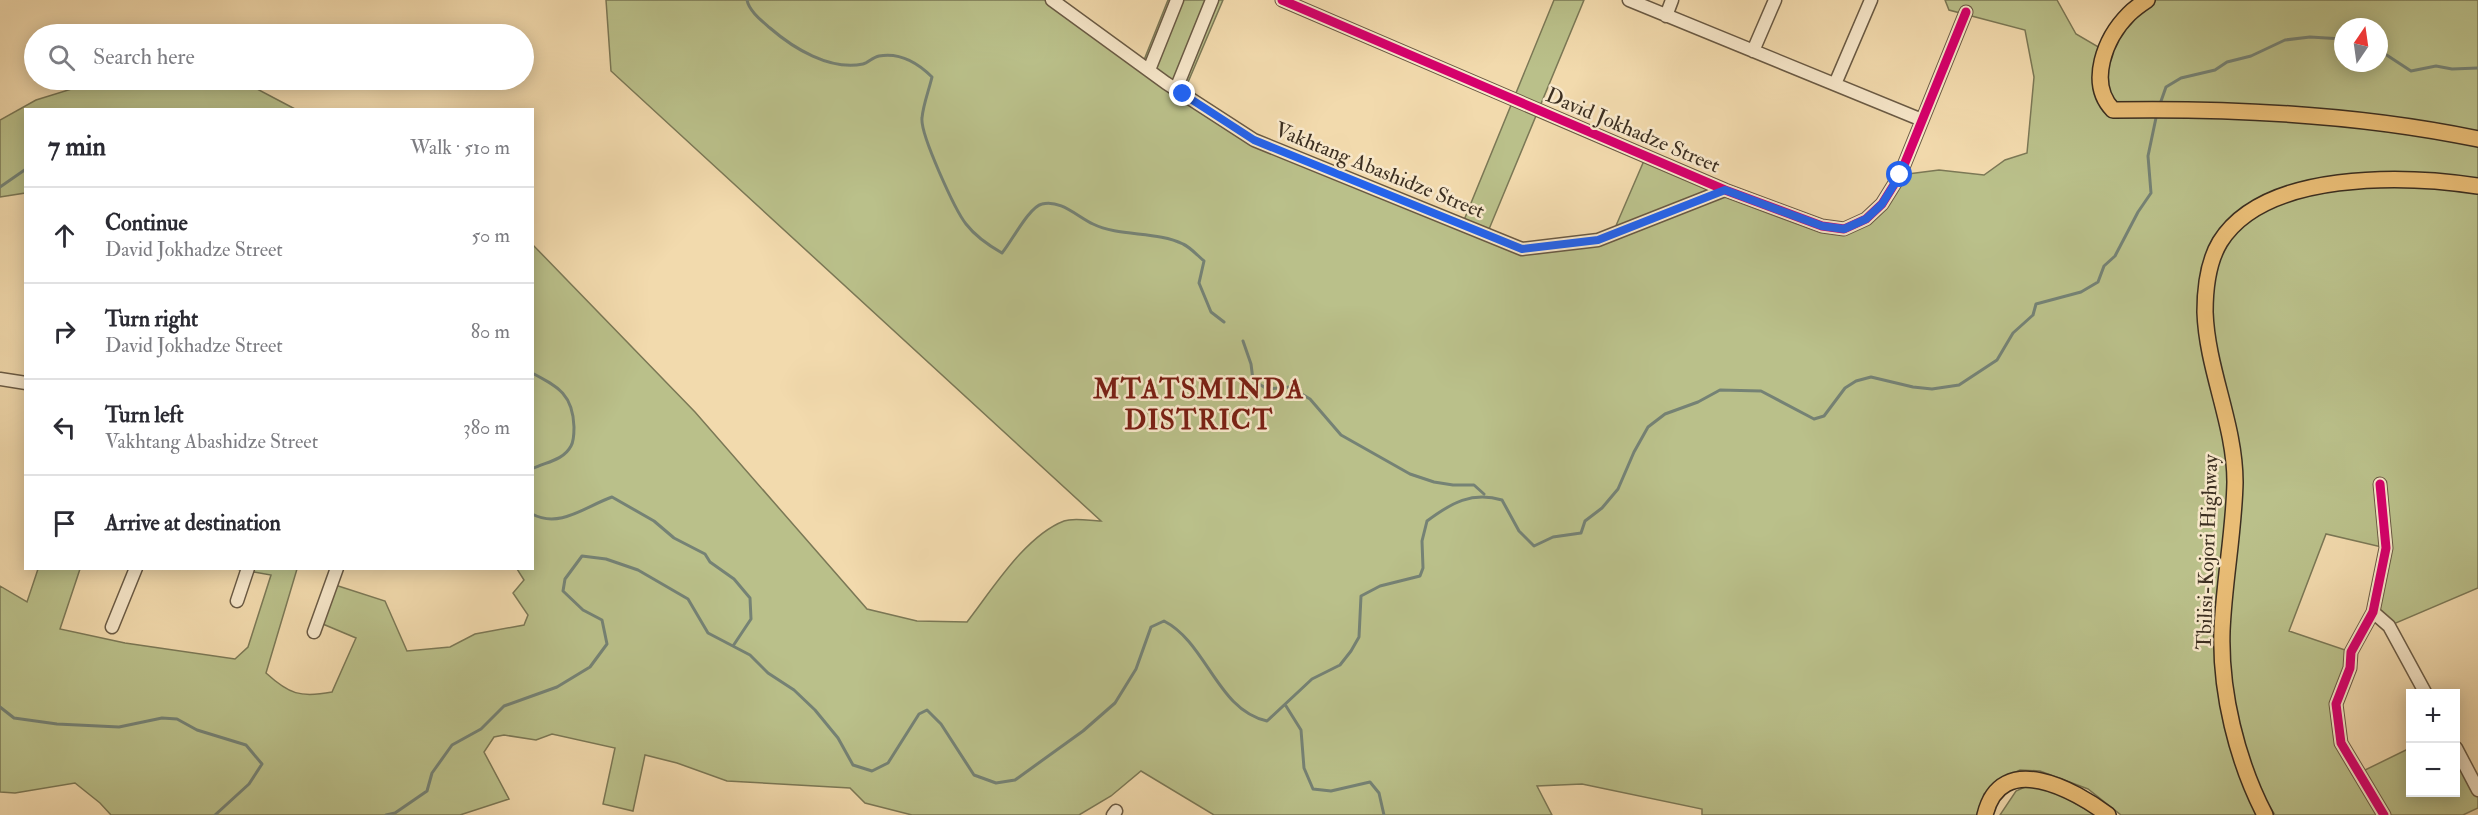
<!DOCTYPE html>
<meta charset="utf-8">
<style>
:root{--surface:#fff;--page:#f2f2f3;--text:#2b2b33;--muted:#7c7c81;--line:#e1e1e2}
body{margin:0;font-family:"IM FELL Double Pica",serif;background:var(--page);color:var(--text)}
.controls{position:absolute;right:18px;bottom:18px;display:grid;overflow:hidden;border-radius:0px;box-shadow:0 3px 15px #0003}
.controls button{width:54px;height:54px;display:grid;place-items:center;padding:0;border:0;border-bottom:2px solid var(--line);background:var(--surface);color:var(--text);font:30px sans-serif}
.compass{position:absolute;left:2334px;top:18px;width:54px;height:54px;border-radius:50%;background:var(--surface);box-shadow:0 3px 15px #0003;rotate:13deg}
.stop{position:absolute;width:18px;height:18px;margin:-14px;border:4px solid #2563eb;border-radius:50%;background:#fff}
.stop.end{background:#2563eb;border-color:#fff;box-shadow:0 2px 6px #0008}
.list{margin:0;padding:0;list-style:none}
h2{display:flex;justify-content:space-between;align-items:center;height:78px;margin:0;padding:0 24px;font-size:26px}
h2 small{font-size:20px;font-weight:400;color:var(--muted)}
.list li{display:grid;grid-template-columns:39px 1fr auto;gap:18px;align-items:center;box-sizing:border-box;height:96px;padding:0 24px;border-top:2px solid var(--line)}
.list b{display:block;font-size:22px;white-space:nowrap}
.list p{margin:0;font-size:20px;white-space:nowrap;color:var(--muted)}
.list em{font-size:20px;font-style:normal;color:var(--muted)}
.icon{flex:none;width:33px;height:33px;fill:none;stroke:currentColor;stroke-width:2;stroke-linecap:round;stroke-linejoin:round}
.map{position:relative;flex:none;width:2478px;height:815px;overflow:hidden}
.search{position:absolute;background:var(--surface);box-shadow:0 3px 15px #0003;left:24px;top:24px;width:510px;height:66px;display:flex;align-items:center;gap:15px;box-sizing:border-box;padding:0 21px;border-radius:33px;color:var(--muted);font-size:22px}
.panel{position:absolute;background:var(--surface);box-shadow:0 3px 15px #0003;left:24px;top:108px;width:510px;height:462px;border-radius:0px}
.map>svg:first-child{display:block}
</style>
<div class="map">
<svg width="2478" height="815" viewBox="0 0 2478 815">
<rect width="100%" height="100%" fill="#f2daad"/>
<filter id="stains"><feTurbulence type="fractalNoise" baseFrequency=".00333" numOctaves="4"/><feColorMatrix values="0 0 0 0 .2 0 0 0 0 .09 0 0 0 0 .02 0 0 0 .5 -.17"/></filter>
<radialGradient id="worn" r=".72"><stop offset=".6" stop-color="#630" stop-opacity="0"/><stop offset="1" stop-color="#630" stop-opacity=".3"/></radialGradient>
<path fill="#bac08a" stroke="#7b7856" stroke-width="1.5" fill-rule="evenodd" d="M606,0H1052L1142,65L1168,0H1223L1183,94L1254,140L1462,225L1554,0H1584L1487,234L1522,249L1598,240L1612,235L1646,156C1679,170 1819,234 1845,228C1873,221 1886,198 1900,175L1939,170L1984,175L2005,160L2027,153L2034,77L2025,30L1949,10L1945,0H2057L2076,34L2105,51C2116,29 2127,15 2147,0H2478V588L2389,626L2373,612L2386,548L2326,534L2289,631L2351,652L2350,668L2336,704L2341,743L2359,773L2410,748V792H2456V748L2478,790V808L2463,815H2275C2229,747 2222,656 2226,577C2228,547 2235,516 2234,486L2231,488L2217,639L2223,711L2252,791L2264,815H2121L2088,789L2040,771L2020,770L2003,778L1984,794L1979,815H1702V809L1582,784L1537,786L1552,815H1214L1141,771L1111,796L1079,815H912L865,803L850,788L727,781L677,763L645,755L633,811L603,804L615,748L552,734L536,740L504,735L494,737L484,752L509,799L460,815H111L100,803L75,783L15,793L0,792V586L27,602L38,569H80L60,629L125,643L235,659L248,647L271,575L236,569H297L266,673C289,694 300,698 332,692L356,638L318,622L332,584L385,601L407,651L450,647L475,634L524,625L528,615L513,593L524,580L517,569L532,568L533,245L695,412L867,609L917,621L967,622C992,590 1025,536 1064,521C1074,517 1091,521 1101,521L611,71ZM2343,27H2379V63H2343Z
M76,80H240L295,109L26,110L25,193L0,197V120L36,100L75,88Z
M2029,785L2051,790L2096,815H2000L2016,791Z"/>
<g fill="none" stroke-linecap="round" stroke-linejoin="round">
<path stroke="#758275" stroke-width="3" d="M747,0C749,11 762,21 770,28C793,48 830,71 863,64C868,63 873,57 879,56C901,52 918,63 932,77C929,90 923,105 922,118C920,134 955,210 966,224C976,237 988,245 1002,253C1012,241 1029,207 1042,204C1060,199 1078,217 1093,224C1119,237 1157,231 1183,244C1190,247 1198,256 1204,261L1199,283L1211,312L1224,322
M2379,50L2411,71L2436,66L2452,69L2478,68
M2160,104L2166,87L2181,78L2215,70L2227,62L2251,56L2285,40L2310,37L2343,39
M0,187L26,169
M1243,341L1251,364L1253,380L1267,389L1290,387L1310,399L1341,435L1410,474L1434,482L1453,485H1474L1484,494
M532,373C559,387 573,395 574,427C574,433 574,441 571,446C563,461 545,462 532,469
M532,514C560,529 586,506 612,497L654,521L674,538L705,554L710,562L734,579L750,598L751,619L733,646
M1286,706L1301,730L1304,768L1313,789L1331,791L1370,782L1379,793L1384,815
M0,707L14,718L57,724L119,727L162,718L177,719L197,730L246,745L262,764L249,784L215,815
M386,815L395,813L427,791L432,773L452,745L481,729L504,706L557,687L590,667L607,644L602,620L583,610L563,591L565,579L582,556L606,559L638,570L688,599L708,633L750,655L768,673L794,690L815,710L838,738L853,765L872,771L888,763L919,714L927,710L941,724L974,775L996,783L1015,780L1083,731L1115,703L1136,669L1151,627L1164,621C1207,643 1217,710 1267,721L1312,679L1340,665L1351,651L1359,637L1361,596L1380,586L1420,576L1423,568L1422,541L1427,521C1451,503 1472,491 1502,500L1519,531L1534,546L1553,537L1581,533L1585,521L1602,508L1618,489L1634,452L1648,427L1665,414L1698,402L1720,390L1761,391L1814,419L1824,416L1845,388L1856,381L1871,377L1913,387L1932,389L1959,385L1997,360L2013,333L2033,315L2036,304L2081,292L2098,282L2104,266L2115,256L2138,212L2151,193L2148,156L2157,113"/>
<defs>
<path id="minor" d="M1052,0L1166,83L1254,140L1522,249L1598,240L1725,190
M1282,0L1725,190L1822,226L1844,229L1866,219L1882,204L1900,175L1966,12
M1629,0L1922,120
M1666,16L1672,0
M1753,51L1775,0
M1149,70L1177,0
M1835,84L1871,0
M1176,89L1212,0
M0,379L26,383
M2380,484L2386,548L2373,612L2351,652L2350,668L2336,704L2341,743L2384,815
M237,601L248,568
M2373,612L2389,626L2426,694
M112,627L136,568
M314,632L337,568
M2456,748L2478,790
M1113,815L1116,811"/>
<path id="major" d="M2147,0C2141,4 2134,9 2129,14C2105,38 2087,83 2113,110C2235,108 2358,114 2478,139
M1985,815C2001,749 2075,790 2108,815
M2265,815C2237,761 2220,692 2222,631C2224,581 2234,532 2235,482C2235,424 2207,370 2205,312C2205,289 2208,262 2220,242C2265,170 2405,175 2478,186"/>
</defs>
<use href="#minor" stroke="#6a5a44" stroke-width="15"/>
<use href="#major" stroke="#3c2f21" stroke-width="18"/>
<use href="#minor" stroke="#f7e7ca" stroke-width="12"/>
<use href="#major" stroke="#e9bd76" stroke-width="15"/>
<defs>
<path id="cycleway" d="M1282,0L1725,190L1822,226L1844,229L1866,219L1882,204L1900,175L1966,12
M2380,484L2386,548L2373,612L2351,652L2350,668L2336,704L2341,743L2384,815"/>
</defs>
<use href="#cycleway" stroke="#f7e7ca" stroke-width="13"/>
<use href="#cycleway" stroke="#d6006c" stroke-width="9"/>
</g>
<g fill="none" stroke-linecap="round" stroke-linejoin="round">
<path stroke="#2563eb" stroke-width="8" d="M1183,94L1254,140L1522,249L1598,240L1725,190L1822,226L1844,229L1866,219L1882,204L1900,175"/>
</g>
<g text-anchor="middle" stroke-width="5" stroke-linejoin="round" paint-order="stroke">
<g font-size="21" fill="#3c2f21" stroke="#f7e7ca">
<text transform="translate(1633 130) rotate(23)" y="7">David Jokhadze Street</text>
<text transform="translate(1380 170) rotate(22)" y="7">Vakhtang Abashidze Street</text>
<text transform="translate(2207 552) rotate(-88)" y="7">Tbilisi-Kojori Highway</text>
</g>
<g font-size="27" font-weight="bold" letter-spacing="1.5" fill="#7a1f14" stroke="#f7e7ca">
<text x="1199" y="398">MTATSMINDA<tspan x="1199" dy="31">DISTRICT</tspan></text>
</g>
</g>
<rect width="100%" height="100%" filter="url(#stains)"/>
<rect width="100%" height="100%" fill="url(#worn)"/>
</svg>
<div class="controls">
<button>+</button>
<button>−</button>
</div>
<svg class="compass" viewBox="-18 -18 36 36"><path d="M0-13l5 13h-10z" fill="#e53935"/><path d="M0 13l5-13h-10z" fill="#7c7c81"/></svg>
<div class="stop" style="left:1900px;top:175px"></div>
<div class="stop end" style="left:1183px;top:94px"></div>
<div class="search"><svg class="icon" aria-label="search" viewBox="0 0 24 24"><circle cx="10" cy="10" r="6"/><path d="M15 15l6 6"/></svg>Search here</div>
<section class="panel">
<h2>7 min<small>Walk · 510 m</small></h2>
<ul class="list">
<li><svg class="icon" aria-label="ahead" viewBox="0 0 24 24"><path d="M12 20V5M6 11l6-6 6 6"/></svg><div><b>Continue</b><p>David Jokhadze Street</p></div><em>50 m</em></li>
<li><svg class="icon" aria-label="right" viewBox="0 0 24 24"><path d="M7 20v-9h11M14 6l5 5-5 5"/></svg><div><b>Turn right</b><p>David Jokhadze Street</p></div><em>80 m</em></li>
<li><svg class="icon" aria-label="left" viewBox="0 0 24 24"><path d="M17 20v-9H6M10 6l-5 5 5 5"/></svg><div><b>Turn left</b><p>Vakhtang Abashidze Street</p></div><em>380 m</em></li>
<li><svg class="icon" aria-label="arrive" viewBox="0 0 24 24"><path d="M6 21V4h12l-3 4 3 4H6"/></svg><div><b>Arrive at destination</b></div></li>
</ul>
</section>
</div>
